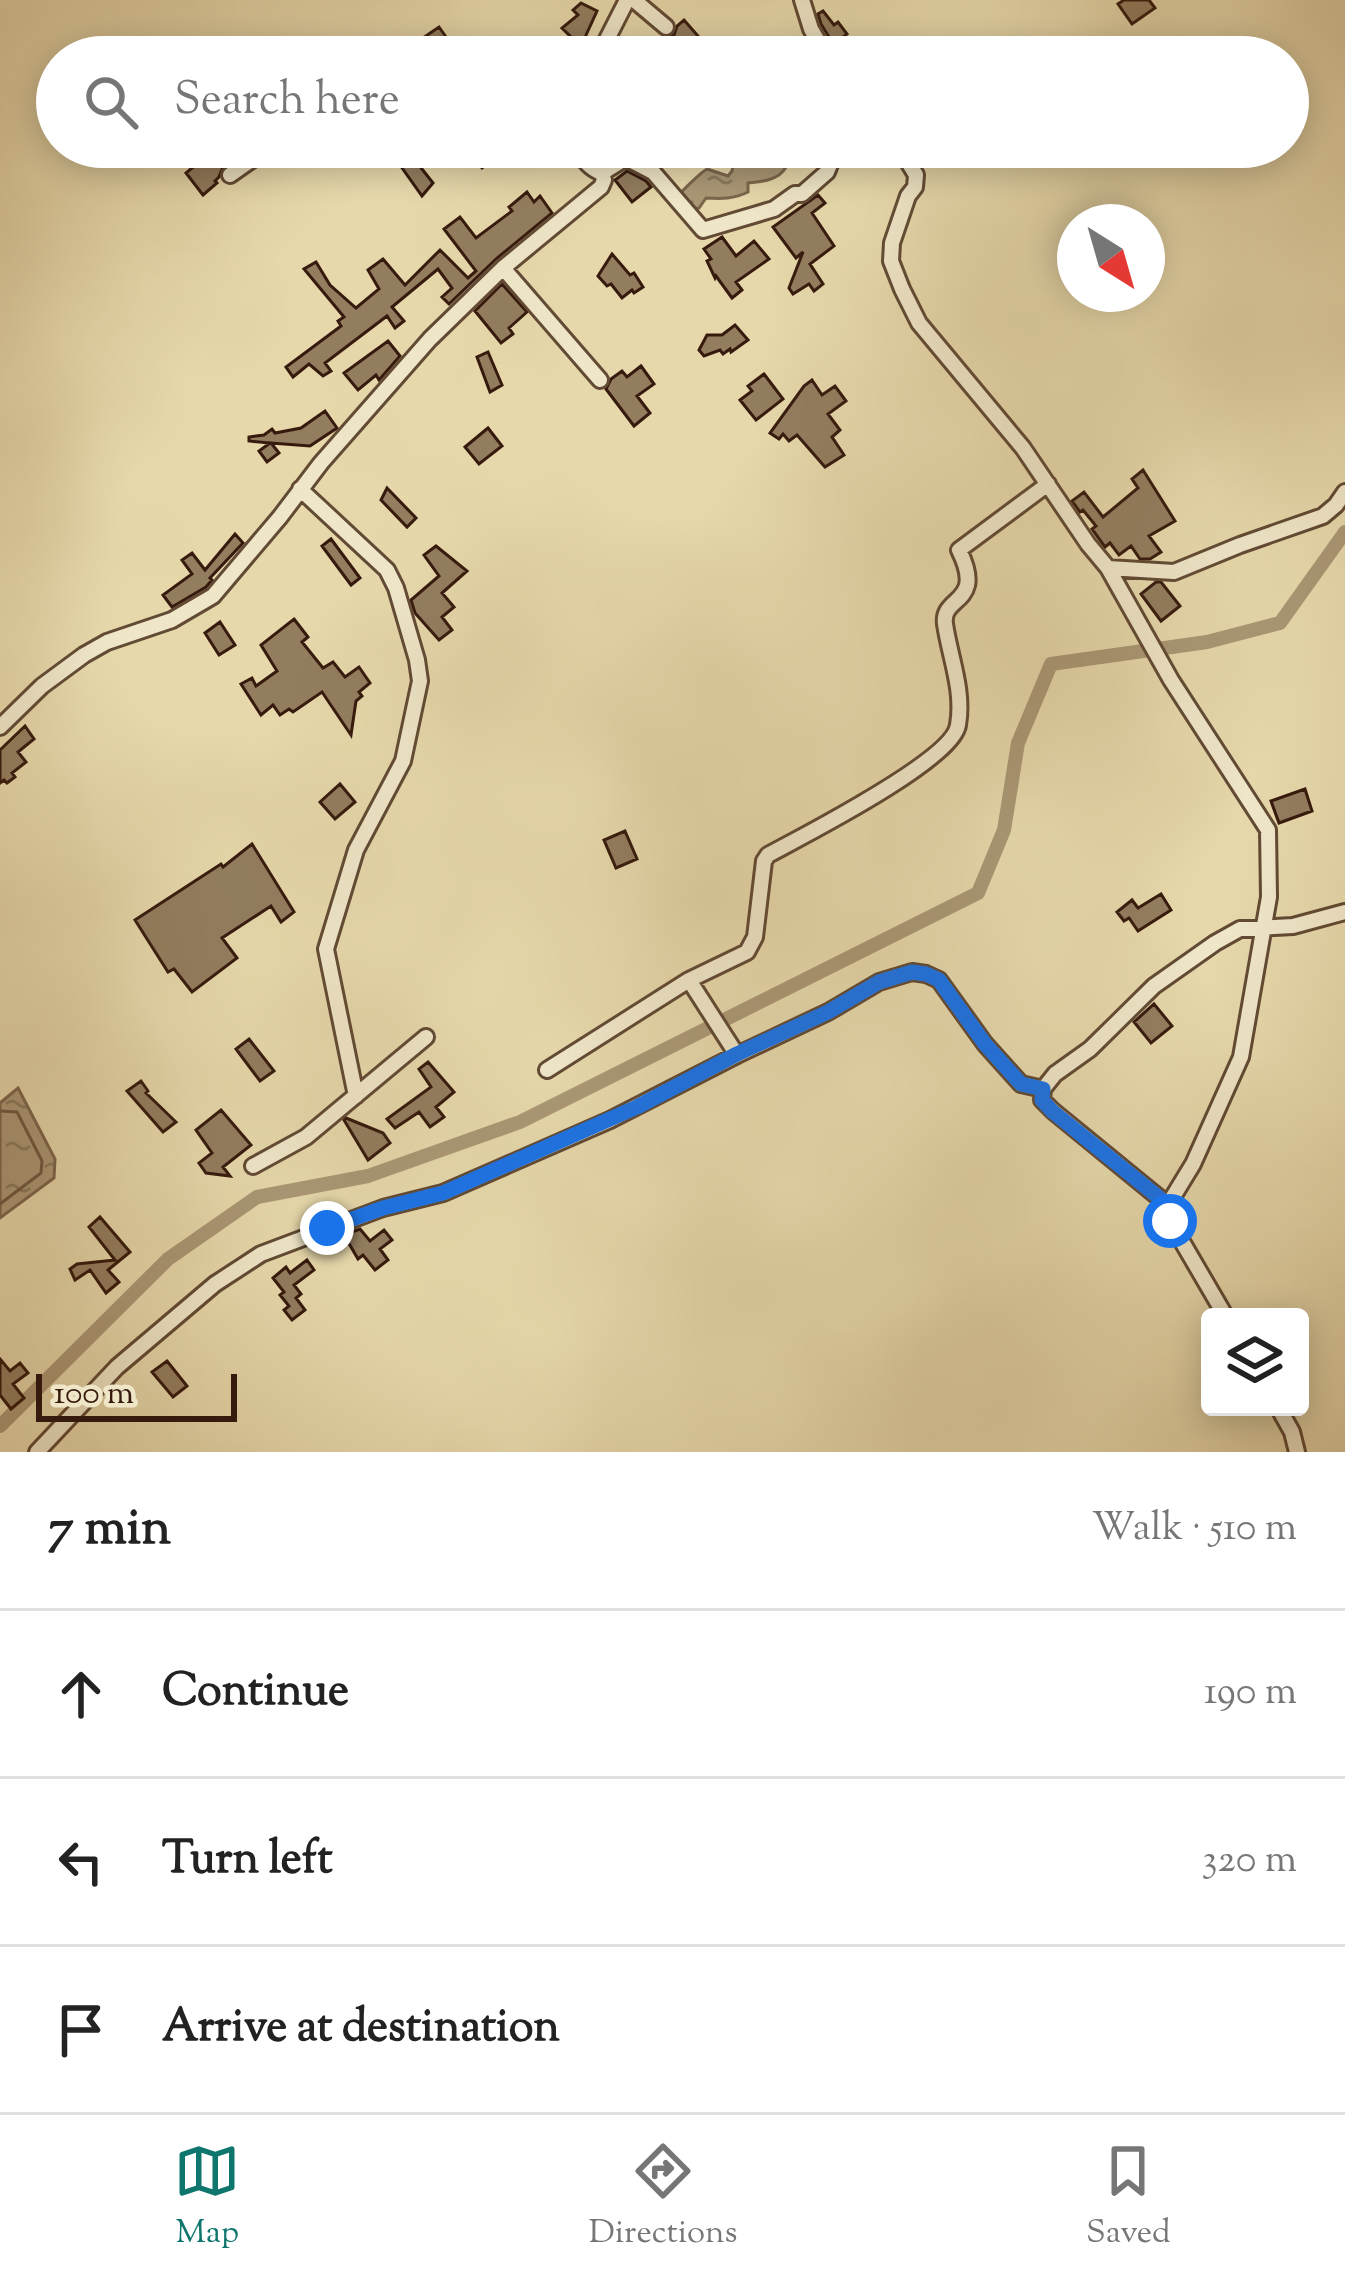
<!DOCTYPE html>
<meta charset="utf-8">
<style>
:root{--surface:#fff;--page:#f6f6f6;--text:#222;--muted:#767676;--line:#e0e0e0;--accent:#0f766e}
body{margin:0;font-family:"Sorts Mill Goudy",serif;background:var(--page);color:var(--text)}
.controls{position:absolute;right:36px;bottom:36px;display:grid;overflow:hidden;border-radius:12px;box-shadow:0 6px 30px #0003}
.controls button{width:108px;height:108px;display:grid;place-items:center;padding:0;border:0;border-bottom:3px solid var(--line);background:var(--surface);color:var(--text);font:60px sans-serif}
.compass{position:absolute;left:1057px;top:204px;width:108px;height:108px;border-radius:50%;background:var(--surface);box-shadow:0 6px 30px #0003;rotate:143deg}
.scale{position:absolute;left:36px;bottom:30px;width:201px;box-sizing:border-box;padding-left:12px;border:6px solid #361a0d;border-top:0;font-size:33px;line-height:42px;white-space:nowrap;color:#361a0d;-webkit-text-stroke:9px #efe6c8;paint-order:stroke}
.stop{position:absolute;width:36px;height:36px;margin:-27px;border:9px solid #1a73e8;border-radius:50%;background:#fff}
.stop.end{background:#1a73e8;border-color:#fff;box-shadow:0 3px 12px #0008}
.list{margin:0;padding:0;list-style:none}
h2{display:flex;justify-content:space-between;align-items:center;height:156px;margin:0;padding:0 48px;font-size:51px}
h2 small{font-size:39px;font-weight:400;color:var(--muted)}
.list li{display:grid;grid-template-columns:78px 1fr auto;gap:36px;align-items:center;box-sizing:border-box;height:168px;padding:0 48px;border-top:3px solid var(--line)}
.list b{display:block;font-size:45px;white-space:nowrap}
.list em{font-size:39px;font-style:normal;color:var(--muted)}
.icon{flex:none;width:66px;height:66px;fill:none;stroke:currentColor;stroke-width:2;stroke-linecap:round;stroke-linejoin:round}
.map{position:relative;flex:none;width:1345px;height:1452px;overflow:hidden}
.search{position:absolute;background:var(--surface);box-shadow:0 6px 30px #0003;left:36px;right:36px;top:36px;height:132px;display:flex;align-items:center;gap:30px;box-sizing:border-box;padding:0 42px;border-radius:66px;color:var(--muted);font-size:45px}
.sheet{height:660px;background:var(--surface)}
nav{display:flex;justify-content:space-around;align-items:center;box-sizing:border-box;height:168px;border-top:3px solid var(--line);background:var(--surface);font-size:33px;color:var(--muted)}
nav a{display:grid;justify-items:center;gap:6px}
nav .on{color:var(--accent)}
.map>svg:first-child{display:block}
</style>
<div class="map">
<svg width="1345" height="1452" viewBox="0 0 1345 1452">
<defs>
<pattern id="water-ripples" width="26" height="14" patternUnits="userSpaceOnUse" patternTransform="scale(3)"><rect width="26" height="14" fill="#aa9775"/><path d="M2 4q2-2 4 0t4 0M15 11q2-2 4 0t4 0" fill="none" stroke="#8b7a5e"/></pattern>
</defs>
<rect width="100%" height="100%" fill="#e6d8ab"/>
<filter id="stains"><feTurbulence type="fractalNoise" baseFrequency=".00167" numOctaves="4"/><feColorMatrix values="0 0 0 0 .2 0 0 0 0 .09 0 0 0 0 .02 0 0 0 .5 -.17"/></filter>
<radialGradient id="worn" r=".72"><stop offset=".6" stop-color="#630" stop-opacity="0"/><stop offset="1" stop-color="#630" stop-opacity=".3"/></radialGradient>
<path fill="url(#water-ripples)" stroke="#7c654b" stroke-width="3" d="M765,147H776L777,150L760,158L767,162L775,155L796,148C783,176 780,180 748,183V192C734,199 722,199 706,198L699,208L684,210L675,199C681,192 700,173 707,169L728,176L732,171L735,156Z
M18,1088L55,1159L54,1178L0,1218V1103Z"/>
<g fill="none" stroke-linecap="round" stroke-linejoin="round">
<path stroke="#705841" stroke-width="3" d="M0,1111L17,1112L42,1161L41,1173L0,1204"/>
<path stroke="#aa9775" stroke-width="14" d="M0,1426L168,1259L257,1197L368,1176L520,1122L978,893L1004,830L1018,743L1051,664L1207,642L1280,623L1345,532"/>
</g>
<path fill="#927d5f" stroke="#361a0d" stroke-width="3" d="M1124,0H1149L1155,8L1132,24L1118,4Z
M581,3L597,11L576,57H567L573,39L562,28L578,15L573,10Z
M823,11L834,25L838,22L847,34L842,38L849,47L840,55L821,24L818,14Z
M684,20L698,36L682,49L688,57H649L667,43L662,38L674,35L677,26Z
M439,27L451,44L429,57H395Z
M217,147H242L245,151L223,167L219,177L215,181L217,183L203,195L186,173Z
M479,147H520L504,160L500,154L482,168L470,153Z
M407,150L433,183L422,196L395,158Z
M627,171L646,181L651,187L632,202L615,180Z
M527,192L534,202L540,196L552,213L496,259L449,304L442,297L452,288L438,269L392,307L404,321L395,328L387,316L325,363L331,371L323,376L309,364L293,377L286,367L341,326L338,321L344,317L304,269L316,262L330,285L356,308L379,289L368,270L383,259L405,285L440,250L468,278L476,271L444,229L460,217L476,238L512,211L509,207Z
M818,195L825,203L812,213L834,246L810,264L823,284L814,291L809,284L793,294L789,288L803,252L796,258L773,227Z
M722,237L736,256L754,241L769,259L736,282L742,290L732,298L716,276L715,278L707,261L711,259L704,249Z
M612,254L630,275L634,273L643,287L634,293L632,290L622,298L611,284L607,286L598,276Z
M502,284L527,312L509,328L513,334L501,343L475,311Z
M735,325L748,340L731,352L730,349L723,354L720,350L704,356L699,350L707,335H722Z
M388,341L400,356L379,380L376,375L358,390L344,373Z
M488,352L502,385L490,392L477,357Z
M641,366L654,384L637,396L650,413L634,426L606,389L611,379L622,371L627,377Z
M764,374L783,399L756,420L740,400L752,391L748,386Z
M812,380L822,395L835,386L846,401L828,414L840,430L832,437L844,455L825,467L797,435L789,441L783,434L779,439L770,433L804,386Z
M325,411L337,428L310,446L271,443L279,453L267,462L259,451L270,443L249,441V437L264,435L272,429L275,433L301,428Z
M488,428L502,446L479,464L465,447Z
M1143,470L1175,521L1149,536L1161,552L1150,559H1140L1131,546L1119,555L1110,543L1105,547L1092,529L1096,526L1083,510L1080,512L1072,501L1084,492L1103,517L1138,488L1132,479Z
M387,488L416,518L407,527L381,500Z
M235,534L243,543L210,578L212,580L206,587L172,607L163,595L192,574L182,560L192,553L205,570Z
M331,539L360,578L351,585L322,546Z
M436,546L467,571L442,593L454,607L442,617L452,630L439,640L415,613L411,600L439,576L424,555Z
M1156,582H1161L1180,606L1161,621L1141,594Z
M294,619L308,637L302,642L323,668L333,662L345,677L359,667L370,683L359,692L362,696L356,701L351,735L322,692L293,712L289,709L280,715L273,705L261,715L241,684L252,678L256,686L277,671L261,645Z
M220,622L235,645L219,655L205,633Z
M25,726L34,739L18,752L26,762L12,773L15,777L7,783L4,780L0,783V750Z
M340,784L355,802L335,819L320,802Z
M1305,789L1312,811L1279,823L1271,801Z
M625,831L637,859L616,868L604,840Z
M252,844L294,912L281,922L271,906L222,938L237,958L192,992L174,969L168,972L135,920L221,864L223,867Z
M1161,894L1171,910L1138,931L1129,918L1124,921L1117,912L1132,900L1138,908Z
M1154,1004L1172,1026L1151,1043L1134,1022Z
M249,1039L274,1071L260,1081L236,1049Z
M428,1062L454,1092L436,1107L444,1117L430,1127L419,1112L395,1128L387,1119L431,1087L419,1069Z
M141,1081L148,1091L146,1093L176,1122L163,1132L127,1091Z
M221,1110L251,1145L223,1167L230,1176L206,1173L199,1163L212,1153L196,1130Z
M346,1118L383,1133L390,1143L368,1160L344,1120Z
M100,1217L130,1252L108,1270L119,1282L106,1293L90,1270L75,1280L70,1269L77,1264L115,1260L89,1227Z
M360,1229L370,1241L384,1230L392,1240L380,1249L388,1260L375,1270L363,1255L358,1259L344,1235Z
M307,1260L314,1270L294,1285L301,1294L296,1298L305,1310L292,1320L284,1310L289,1306L280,1295L284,1292L273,1278L286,1267L290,1273Z
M0,1359L10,1371L20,1363L28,1373L13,1384L24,1398L11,1409L0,1395Z
M167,1361L187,1386L173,1397L152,1372Z"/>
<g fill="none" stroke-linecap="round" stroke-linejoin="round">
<defs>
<path id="street" d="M634,0L666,27
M802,0L811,29L827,57
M598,57L627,0
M577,147C582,159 590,169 602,173L626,158L653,172L703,230L774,209L795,194H802L827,172L837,147
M899,147L916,175L915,187L908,196L892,243L891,261L902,289L919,323L1023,448L1088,544L1108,568L1171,680L1268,830L1269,897L1241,1057L1193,1164L1168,1205L1170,1221L1226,1317
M230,175L270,147
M503,268L600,380
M300,489L387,570L396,588L417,660L420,681L403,761L356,850L326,949L356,1096
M1108,568L1174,572L1240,545L1323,516L1336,505L1345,492
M0,727L42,686L84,655L107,642L172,620L213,596L280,517L321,463L430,339L503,268L601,187L604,180L602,173
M689,980L737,1055
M547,1070L689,980L747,952L755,937L764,861L768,855C803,836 953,760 958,725C964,690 950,658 945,624C941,595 986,605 959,550L1048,484
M253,1166L306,1137L426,1037
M1168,1205L1053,1111L1042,1100L1043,1089L1055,1074L1090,1049L1154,986L1215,943L1240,929L1293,926L1345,912
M1278,1407L1292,1432L1297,1452
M37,1452L117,1367L215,1284L261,1254L383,1208L443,1193L610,1120L737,1055L828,1012L879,982L912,972L926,974L939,980L985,1044L1021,1084L1043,1089"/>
</defs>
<use href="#street" stroke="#624a34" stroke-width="20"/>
<use href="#street" stroke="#efe6c8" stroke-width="14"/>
</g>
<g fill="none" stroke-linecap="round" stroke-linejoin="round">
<path stroke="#1a73e8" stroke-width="15" d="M327,1228L383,1208L443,1193L637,1107L737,1054L828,1012L879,982L912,972L926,974L939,980L985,1044L1021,1084L1043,1089L1042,1100L1052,1111L1168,1205L1170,1221"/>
</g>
<rect width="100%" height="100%" filter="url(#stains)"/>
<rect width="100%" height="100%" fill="url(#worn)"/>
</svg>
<div class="controls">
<button><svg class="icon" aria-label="layers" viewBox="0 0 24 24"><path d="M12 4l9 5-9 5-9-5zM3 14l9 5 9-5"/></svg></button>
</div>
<svg class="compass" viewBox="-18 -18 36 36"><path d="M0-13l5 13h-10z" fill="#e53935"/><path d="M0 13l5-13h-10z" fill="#767676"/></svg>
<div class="scale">100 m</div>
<div class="stop" style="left:1170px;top:1221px"></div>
<div class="stop end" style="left:327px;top:1228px"></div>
<div class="search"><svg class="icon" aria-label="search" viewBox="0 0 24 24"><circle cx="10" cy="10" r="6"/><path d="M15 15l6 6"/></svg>Search here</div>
</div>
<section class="sheet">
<h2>7 min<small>Walk · 510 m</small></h2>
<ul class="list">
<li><svg class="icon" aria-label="ahead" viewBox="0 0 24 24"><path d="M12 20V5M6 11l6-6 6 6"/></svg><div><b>Continue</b></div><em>190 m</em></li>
<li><svg class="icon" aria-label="left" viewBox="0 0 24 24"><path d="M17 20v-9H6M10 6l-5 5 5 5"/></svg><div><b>Turn left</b></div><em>320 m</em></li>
<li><svg class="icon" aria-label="arrive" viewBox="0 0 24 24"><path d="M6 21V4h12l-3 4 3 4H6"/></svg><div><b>Arrive at destination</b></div></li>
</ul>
</section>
<nav>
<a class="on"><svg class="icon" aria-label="map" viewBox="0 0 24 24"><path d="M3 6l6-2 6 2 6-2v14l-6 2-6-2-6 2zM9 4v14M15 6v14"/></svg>Map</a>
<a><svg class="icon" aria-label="directions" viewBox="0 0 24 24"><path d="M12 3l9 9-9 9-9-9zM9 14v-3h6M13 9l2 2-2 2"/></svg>Directions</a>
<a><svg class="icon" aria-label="saved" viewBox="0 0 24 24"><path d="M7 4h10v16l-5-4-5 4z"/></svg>Saved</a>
</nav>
